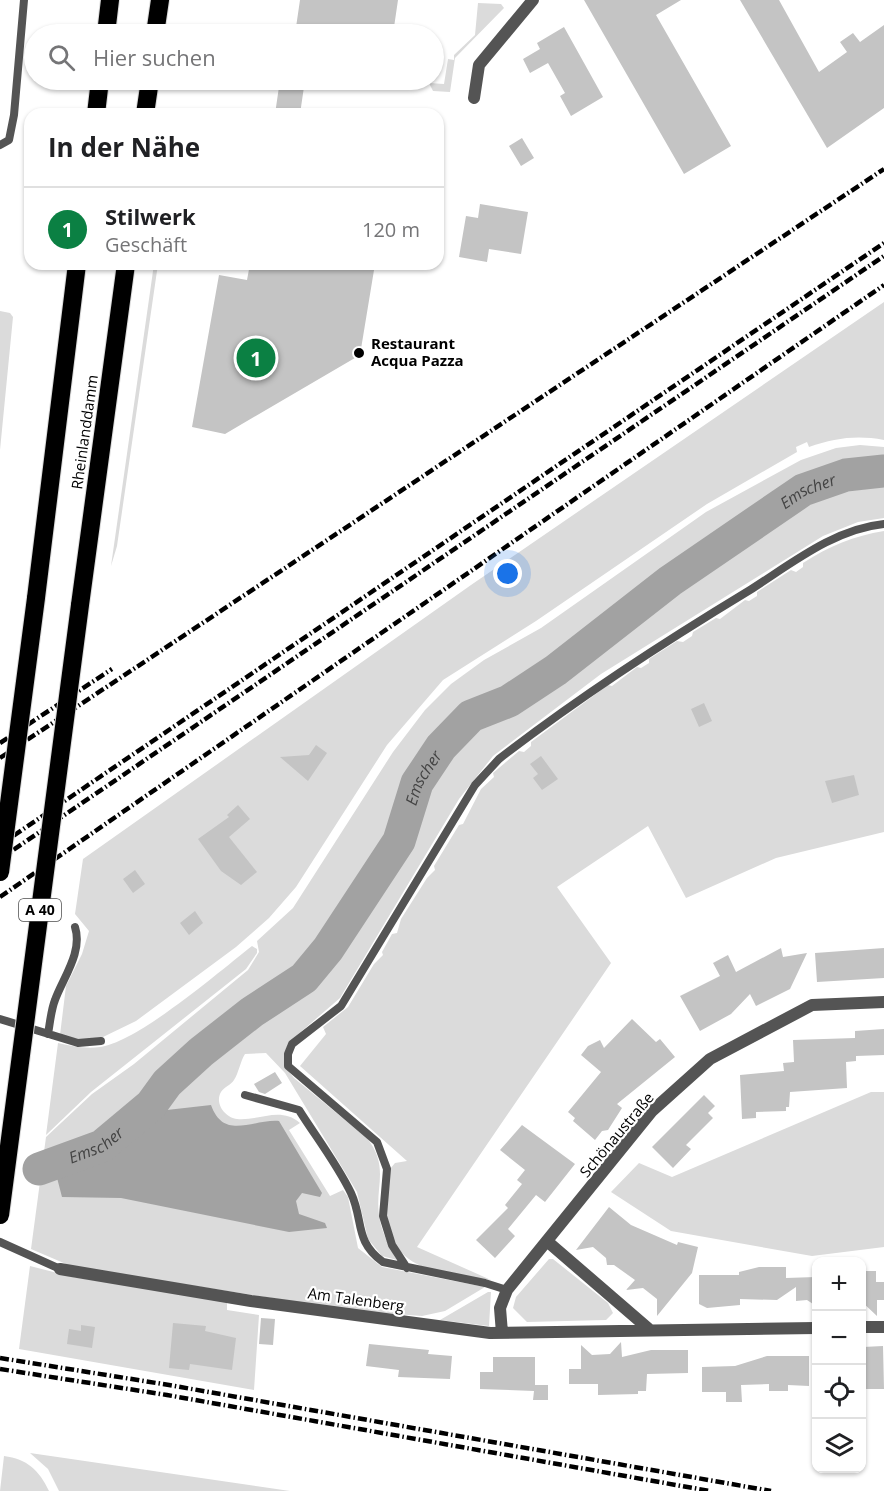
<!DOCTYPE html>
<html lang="de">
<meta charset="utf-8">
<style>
:root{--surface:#fff;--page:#f6f6f6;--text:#202124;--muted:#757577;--line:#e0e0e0;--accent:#0b8043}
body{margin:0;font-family:"Open Sans",sans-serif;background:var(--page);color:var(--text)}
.controls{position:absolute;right:18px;bottom:18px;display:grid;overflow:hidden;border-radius:12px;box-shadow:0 2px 4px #0004}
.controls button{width:54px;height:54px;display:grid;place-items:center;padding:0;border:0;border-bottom:2px solid var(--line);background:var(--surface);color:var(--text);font:30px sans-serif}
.you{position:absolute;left:508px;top:574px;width:21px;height:21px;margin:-15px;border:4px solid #fff;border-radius:50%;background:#1a73e8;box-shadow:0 0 0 9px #1a73e833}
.badge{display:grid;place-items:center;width:39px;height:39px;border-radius:50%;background:var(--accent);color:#fff;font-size:20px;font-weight:700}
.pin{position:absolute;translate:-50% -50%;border:3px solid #fff;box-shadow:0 2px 6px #0006}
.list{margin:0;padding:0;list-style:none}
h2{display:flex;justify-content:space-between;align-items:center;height:78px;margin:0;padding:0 24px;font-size:26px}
h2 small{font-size:20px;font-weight:400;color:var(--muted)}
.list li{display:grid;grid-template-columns:39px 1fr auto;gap:18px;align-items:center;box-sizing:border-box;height:84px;padding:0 24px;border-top:2px solid var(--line)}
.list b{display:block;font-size:22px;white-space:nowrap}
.list p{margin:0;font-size:20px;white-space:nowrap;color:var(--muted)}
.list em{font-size:20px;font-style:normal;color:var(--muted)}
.icon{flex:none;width:33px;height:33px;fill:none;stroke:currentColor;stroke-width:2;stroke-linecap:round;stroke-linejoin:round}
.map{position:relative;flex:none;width:884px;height:1491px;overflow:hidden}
.search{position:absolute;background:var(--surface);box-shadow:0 2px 4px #0004;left:24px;top:24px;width:420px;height:66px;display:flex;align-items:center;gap:15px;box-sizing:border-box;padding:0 21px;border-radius:33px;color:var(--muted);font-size:22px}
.panel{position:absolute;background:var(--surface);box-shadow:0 2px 4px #0004;left:24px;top:108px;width:420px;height:162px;border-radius:18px}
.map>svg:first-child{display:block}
</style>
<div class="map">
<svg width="884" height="1491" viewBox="0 0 884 1491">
<rect width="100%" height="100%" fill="#fff"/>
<path fill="#dbdbdb" d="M478,3L501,4L504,8L455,58L450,92L433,91L429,83L444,84L448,59L454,60V55L475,35Z
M154,264H158L117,546L111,566Z
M884,302V440C857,435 835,438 809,447L807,442L796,447L797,452L707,504L536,621L443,680L387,745L296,887L269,918L236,947L136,1021L103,1037L79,1040L60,1035L66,986L82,954L89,931L75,914L83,859L471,585Z
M0,311L10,313L13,317L0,450Z
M860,445L884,447V518L858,522L823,536L601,674L493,756L459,799L340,998L288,1043L284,1057L286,1068L294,1078L367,1138C391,1169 373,1188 380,1221C383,1235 390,1248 397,1260L382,1256L368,1239L357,1192L285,1073L266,1053L245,1054C240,1062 239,1072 234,1080C231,1085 224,1087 221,1092C214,1104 226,1118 237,1119C260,1121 280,1106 300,1123L289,1130L330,1196L343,1190L348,1197L358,1248L382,1267L485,1287L445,1311L422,1316L356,1311L73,1267L31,1249L46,1137L92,1094L134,1064L248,970L259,952L257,941L293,908L393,752L425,710L451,684L484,660L541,628L706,512L801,460L836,448Z
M884,531V832L776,858L686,898L648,826L557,887L611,963L417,1247L491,1280C445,1272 393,1275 387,1216C385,1201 389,1184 390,1169L395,1163L407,1161L300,1066L326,1034L323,1027L348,1007L374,964L383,955L382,952L392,934L397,933L401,919L427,878L435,870L434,866L459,825L463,824L481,789L494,777L493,773L519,751L524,752L531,746V742L608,685L612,686L637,667L641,668L649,663V659L677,641L683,642L692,636L693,632L716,618L720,619L745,600L749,601L757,596V592L791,570L796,572L803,567V563C829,546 854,536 884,531Z
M252,946L257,949V953L246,969L91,1092L46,1135L58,1043C72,1046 85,1049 100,1047C138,1042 220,971 252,946Z
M871,1092H884V1247L812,1256L671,1231L611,1192L639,1163L672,1177Z
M549,1259H553L608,1303L613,1313L606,1320L527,1322L513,1308L516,1297Z
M30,1266L73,1277L227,1301V1310L259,1315L254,1390L19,1349Z
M488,1292H491L489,1326L440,1320Z
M30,1453L290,1491H59L48,1469Z
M4,1456C27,1459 39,1470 49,1491H0Z"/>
<path fill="#a2a2a2" d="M211,1105C224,1141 252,1119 279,1121L322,1193L320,1197L302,1193L296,1201L299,1214L325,1223L327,1228L289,1232L121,1198L62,1197L56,1174C95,1160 132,1145 158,1111Z"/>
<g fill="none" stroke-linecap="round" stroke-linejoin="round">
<path stroke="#a2a2a2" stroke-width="33" id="s1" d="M39,1169L102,1146L151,1105L167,1083L201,1052L252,1012L304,978L328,949L399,841L417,783L441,747L471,716L509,701L556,670L670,581L803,490L846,475L884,471"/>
</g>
<path fill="#c4c4c4" d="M300,0H398L393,34H295Z
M584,0H681L656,15L731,146L684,174Z
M740,0H779L819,72L847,52L840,42L853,33L860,42L884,25V108L827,148Z
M564,27L603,97L571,116L560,96L565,93L548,63L530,73L523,59L540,49L537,43Z
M280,80H305L300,114H275Z
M522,138L534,158L521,166L509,146Z
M480,204L528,212L521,254L489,249L487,262L459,257L466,216L478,218Z
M250,264H375L360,355L225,434L192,427L219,275L247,280Z
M704,703L712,721L699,727L691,709Z
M316,745L327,753L308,781L280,757L309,755Z
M541,756L558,779L542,790L533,778L538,774L530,764Z
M854,775L859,795L832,803L825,781Z
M238,805L250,819L229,837L257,872L241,885L221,871L198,839L229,817L227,815Z
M135,870L145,884L133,893L123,879Z
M195,911L203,923L189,935L180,923Z
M781,948L783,957L807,953L790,989L756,1006L750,994L731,1014L700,1031L680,996L720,976L713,963L728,955L736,972Z
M884,948V978L817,982L815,953Z
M632,1019L656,1042L660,1039L675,1057L617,1104L622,1108L608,1130L602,1131L595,1140L573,1121L575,1118L568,1112L601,1072L581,1055L588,1046L600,1040L604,1048Z
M884,1029V1055L856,1056V1061L846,1062L847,1088L790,1092L789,1107H786V1111L756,1112V1118L742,1119L740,1075L784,1071L783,1063L794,1062L793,1040L855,1038V1031Z
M275,1072L282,1083L265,1094L259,1092L254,1084Z
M704,1095L715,1106L708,1113L713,1118L686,1145L691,1149L673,1168L652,1147Z
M522,1125L575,1164L545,1202L536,1195L508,1229L515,1236L495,1258L476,1240L508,1208L505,1205L522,1184L517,1180L525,1170L500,1150Z
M609,1207L631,1225L677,1245L678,1242L698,1247L692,1273L657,1316V1299L643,1288L626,1290L635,1280L614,1265H607L606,1258L593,1247L576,1250Z
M759,1267H786V1278L816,1277V1306L807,1300L796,1301V1287L777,1300L740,1299V1305L707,1308L699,1304V1275H739V1272Z
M861,1271H876V1282H884V1300H877V1316L861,1301Z
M261,1318L275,1319L273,1345L259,1344Z
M173,1323L206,1326L205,1331L236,1338L232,1370L190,1364L189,1370L169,1368Z
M81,1325L95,1327L92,1348L67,1344L69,1329L81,1331Z
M621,1342L622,1357L651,1350H688V1373L647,1374L646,1391H638V1394L598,1395V1384H569V1369H581V1345L592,1355L610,1354Z
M369,1344L429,1350L428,1354L452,1356L450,1379L398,1377L399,1370L366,1366Z
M883,1346L884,1389H863V1347Z
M767,1356H809V1386L788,1385V1391H769V1384L741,1385L742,1402H726V1392H702V1367L735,1366Z
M493,1357H535V1385H548V1400H533L534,1391L480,1389V1372H493Z"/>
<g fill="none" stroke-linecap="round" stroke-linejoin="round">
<defs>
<path id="highway" d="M106,34L110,0
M155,34L160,0
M96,114L100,80
M145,114L150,80
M36,598L77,264
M80,605L126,264"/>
</defs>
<use href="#highway" stroke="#dbdbdb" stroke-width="20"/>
<path stroke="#545454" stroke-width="8" d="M0,145L9,140L14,115L24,0
M0,1019L78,1043L101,1041
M48,1034C50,1023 51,1010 55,1000C63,978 83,952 75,927
M245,1095L299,1110C316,1137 337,1164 351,1193C364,1221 354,1241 383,1262L485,1283L507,1290
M0,1242L60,1269
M407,1268L392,1245L383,1216L387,1169L377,1142L288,1066V1054L292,1044L341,1006L475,785L499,759C579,697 664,642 750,590C791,564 834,529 884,524"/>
<path stroke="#545454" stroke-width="12" d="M474,98L479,65L533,0
M548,1242L650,1330
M60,1269L251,1301L490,1333L816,1328
M862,1327H884
M502,1333L500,1308L507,1290L652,1111L710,1059L812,1005L884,1002"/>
<use href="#highway" stroke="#000" stroke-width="18"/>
<path stroke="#000" stroke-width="4.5" stroke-dasharray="9 3 1.5 3" stroke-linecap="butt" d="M0,743L112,669
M0,758L884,169
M0,845L884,243
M0,859L884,256
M0,897L884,285
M0,1358L169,1385L771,1491
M0,1369L167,1395L710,1491"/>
<defs>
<path id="highway-bridge" d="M0,872L36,598
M0,1215L80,605"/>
</defs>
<use href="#highway-bridge" stroke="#dbdbdb" stroke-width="20" stroke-linecap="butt"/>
<use href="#highway-bridge" stroke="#000" stroke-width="18"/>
</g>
<circle fill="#000" stroke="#fff" stroke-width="2" cx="359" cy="353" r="6"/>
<g text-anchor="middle" stroke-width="4.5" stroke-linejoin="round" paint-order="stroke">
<rect fill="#fff" stroke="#4c4c4c" stroke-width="1.5" x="19" y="899" width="42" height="22" rx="4.5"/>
<g font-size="14" font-weight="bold" fill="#000">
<text x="40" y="915">A 40</text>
</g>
<g font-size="15" font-weight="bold" fill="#000" stroke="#fff" text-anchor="start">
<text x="371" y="349">Restaurant<tspan x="371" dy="17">Acqua Pazza</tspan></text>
</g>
<g font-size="15" fill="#000" stroke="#fff">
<text transform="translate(85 432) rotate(-82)" y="5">Rheinlanddamm</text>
<text transform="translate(617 1135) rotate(-50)" y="5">Schönaustraße</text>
<text transform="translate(356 1300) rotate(8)" y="5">Am Talenberg</text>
</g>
<g font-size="16" font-style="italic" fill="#434343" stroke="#fff">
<text dy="6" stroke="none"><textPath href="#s1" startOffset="1052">Emscher</textPath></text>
<text dy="6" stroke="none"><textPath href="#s1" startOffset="566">Emscher</textPath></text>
<text dy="6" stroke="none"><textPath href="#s1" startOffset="62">Emscher</textPath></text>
</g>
</g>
</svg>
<div class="controls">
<button>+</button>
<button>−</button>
<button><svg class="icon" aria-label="locate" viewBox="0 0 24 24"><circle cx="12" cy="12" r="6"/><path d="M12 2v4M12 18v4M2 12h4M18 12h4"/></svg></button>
<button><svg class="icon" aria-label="layers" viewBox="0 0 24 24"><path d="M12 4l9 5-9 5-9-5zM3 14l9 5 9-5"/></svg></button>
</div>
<div class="you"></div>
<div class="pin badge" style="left:256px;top:358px">1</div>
<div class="search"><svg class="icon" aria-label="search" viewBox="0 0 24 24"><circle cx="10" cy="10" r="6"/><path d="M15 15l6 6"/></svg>Hier suchen</div>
<section class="panel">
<h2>In der Nähe<small></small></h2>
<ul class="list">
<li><span class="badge">1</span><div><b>Stilwerk</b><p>Geschäft</p></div><em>120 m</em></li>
</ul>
</section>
</div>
